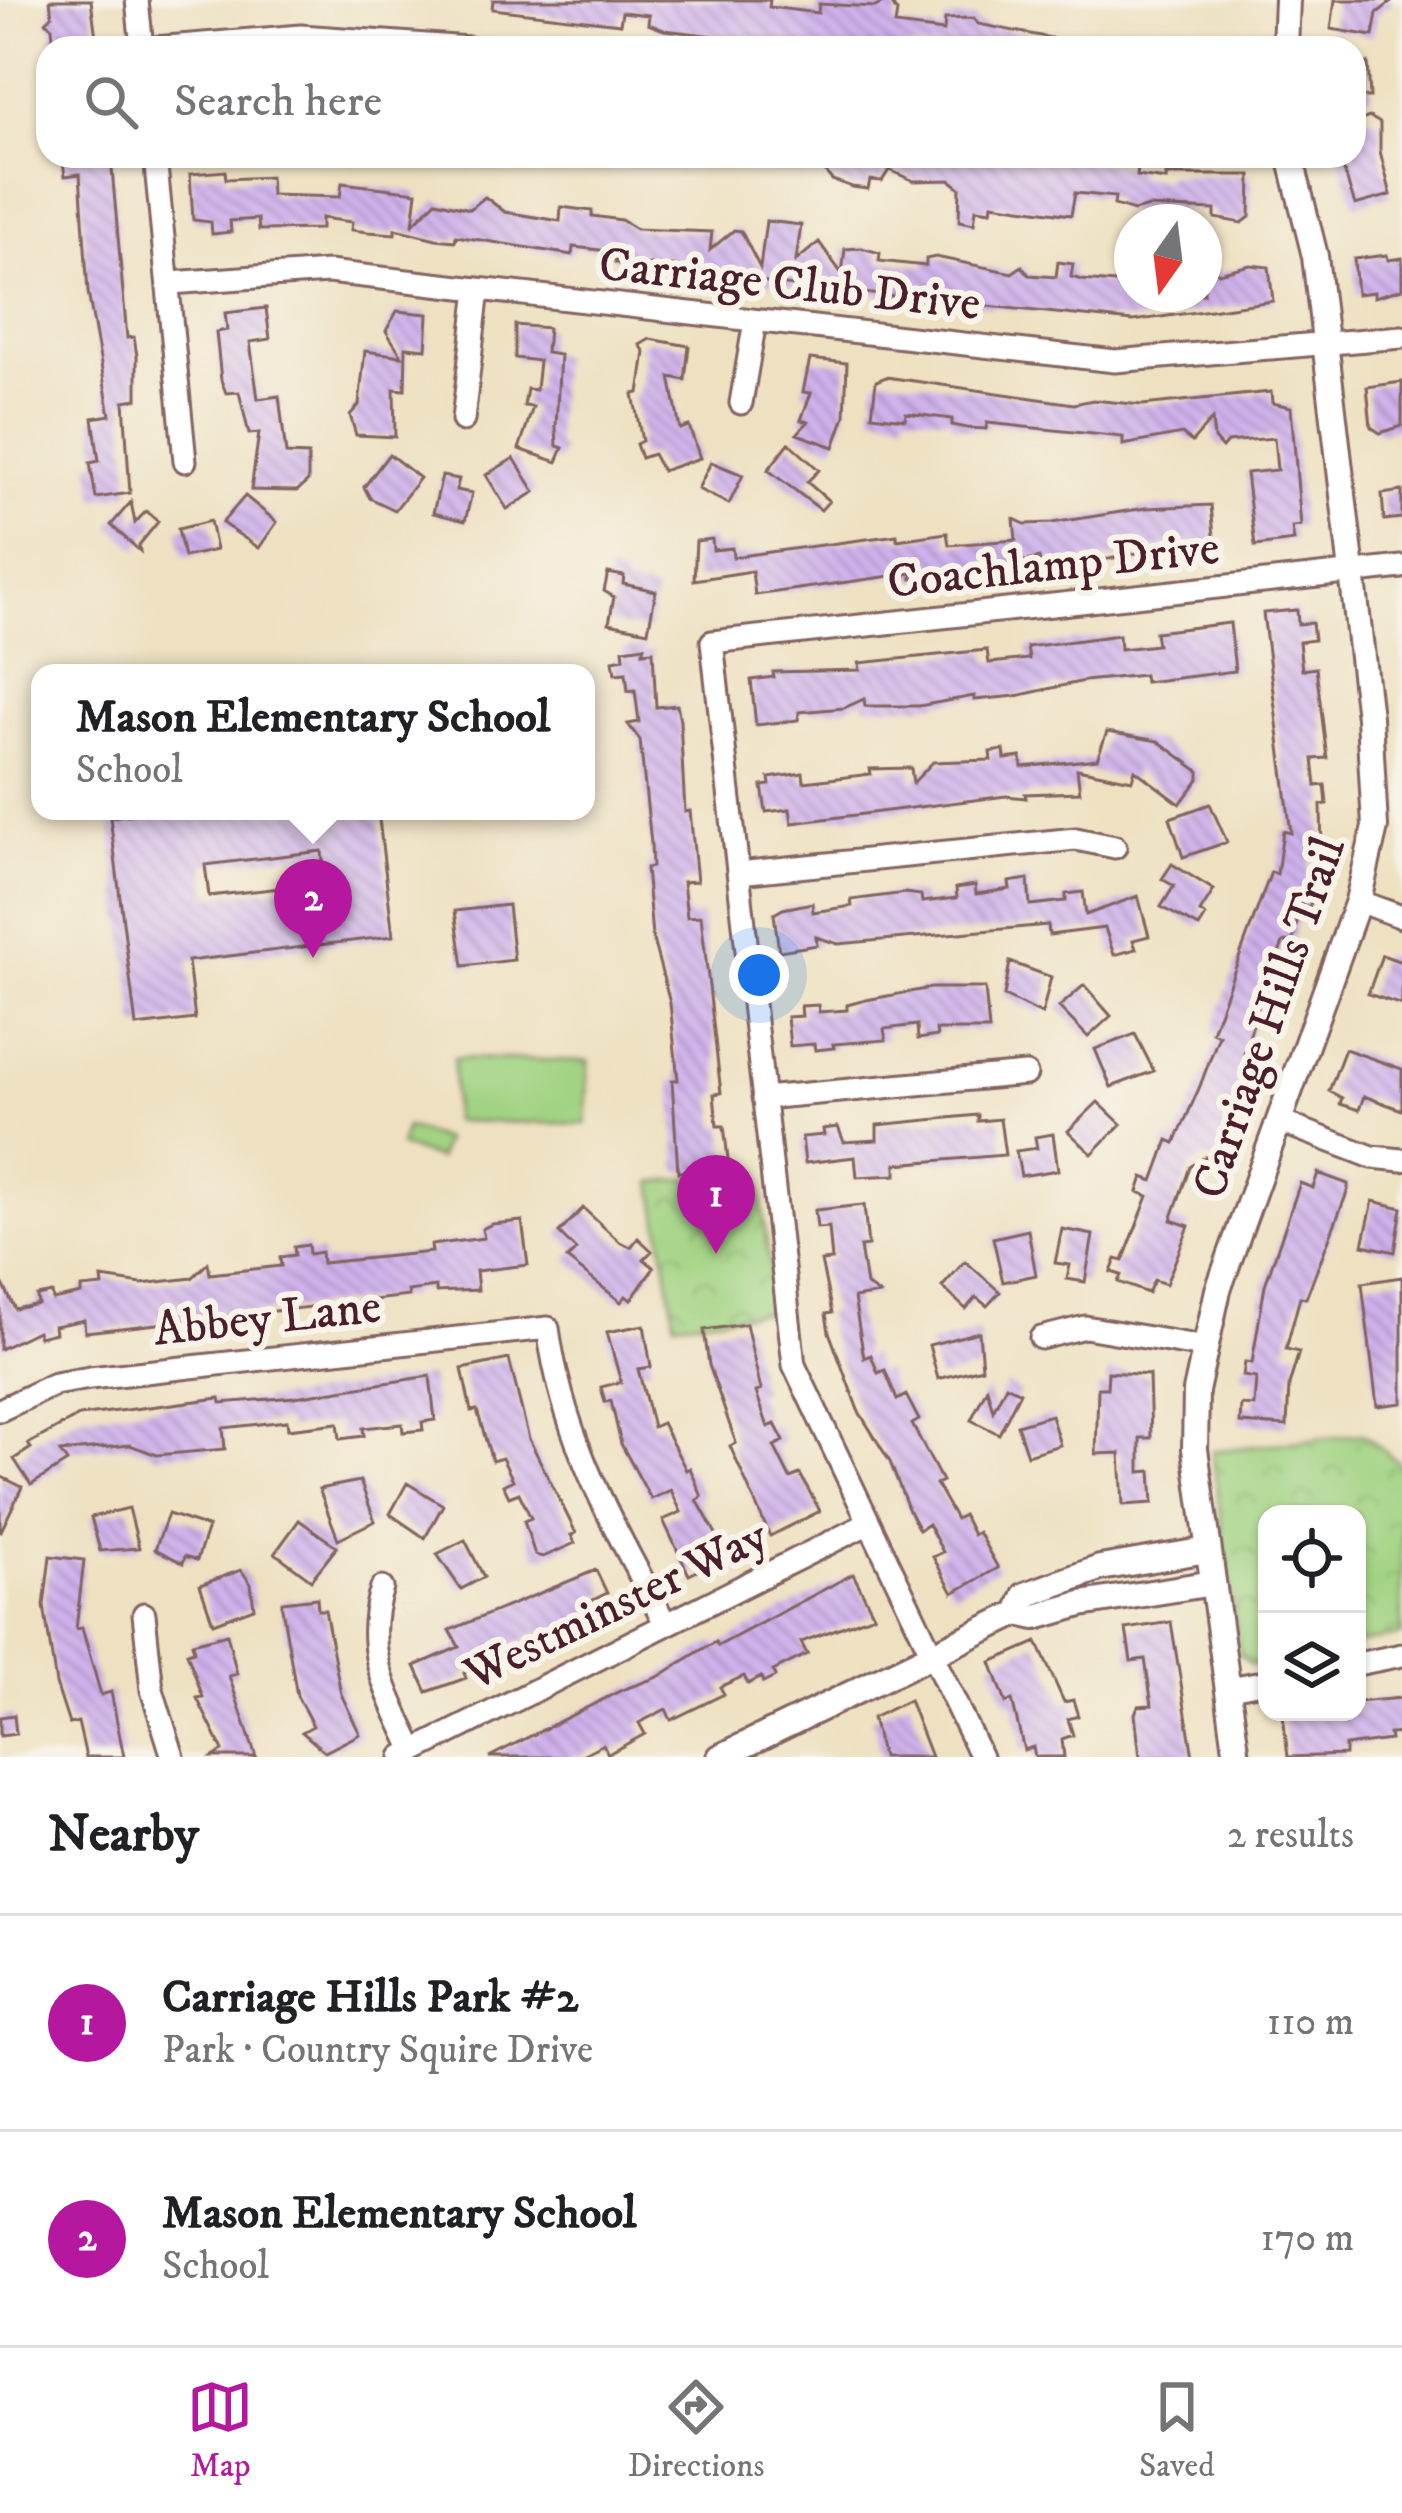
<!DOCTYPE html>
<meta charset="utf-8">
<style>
:root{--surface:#fff;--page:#f6f6f6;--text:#202124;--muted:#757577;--line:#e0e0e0;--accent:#b5179e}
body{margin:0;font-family:"IM FELL DW Pica",serif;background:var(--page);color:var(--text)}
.controls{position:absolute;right:36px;bottom:36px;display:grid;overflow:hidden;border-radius:24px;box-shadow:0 3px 9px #0004}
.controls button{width:108px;height:108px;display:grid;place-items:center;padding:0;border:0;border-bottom:3px solid var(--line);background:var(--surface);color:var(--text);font:60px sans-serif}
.compass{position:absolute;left:1114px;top:204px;width:108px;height:108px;border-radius:50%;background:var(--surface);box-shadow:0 3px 9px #0004;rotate:194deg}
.you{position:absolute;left:759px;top:975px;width:42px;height:42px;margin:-30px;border:9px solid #fff;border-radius:50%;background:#1a73e8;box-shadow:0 0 0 18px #1a73e833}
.badge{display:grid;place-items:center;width:78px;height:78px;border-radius:50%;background:var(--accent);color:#fff;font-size:39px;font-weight:700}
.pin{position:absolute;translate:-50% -99px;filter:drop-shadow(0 3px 6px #0008)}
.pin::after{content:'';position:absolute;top:63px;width:42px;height:36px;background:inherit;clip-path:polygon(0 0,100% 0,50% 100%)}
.popup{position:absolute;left:31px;top:664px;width:564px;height:156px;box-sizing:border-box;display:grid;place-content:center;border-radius:24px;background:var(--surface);filter:drop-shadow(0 3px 9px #0005);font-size:39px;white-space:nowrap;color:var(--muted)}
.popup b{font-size:45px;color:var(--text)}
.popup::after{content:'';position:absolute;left:50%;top:100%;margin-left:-24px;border:24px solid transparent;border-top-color:var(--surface)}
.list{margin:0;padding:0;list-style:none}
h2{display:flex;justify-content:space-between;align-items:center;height:156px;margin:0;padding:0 48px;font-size:51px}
h2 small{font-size:39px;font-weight:400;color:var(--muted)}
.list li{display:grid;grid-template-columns:78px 1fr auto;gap:36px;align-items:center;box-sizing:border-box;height:216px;padding:0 48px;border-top:3px solid var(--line)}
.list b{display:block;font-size:45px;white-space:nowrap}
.list p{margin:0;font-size:39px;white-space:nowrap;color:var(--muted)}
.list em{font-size:39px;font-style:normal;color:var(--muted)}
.icon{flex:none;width:66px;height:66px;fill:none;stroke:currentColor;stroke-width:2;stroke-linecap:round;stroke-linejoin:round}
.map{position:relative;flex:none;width:1402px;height:1757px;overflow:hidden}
.search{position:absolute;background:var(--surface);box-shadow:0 3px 9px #0004;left:36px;right:36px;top:36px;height:132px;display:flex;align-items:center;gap:30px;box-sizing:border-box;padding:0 42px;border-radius:36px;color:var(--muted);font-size:45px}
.sheet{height:588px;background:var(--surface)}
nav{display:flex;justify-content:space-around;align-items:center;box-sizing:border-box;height:168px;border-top:3px solid var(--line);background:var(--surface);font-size:33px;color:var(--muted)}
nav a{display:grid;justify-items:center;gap:6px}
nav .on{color:var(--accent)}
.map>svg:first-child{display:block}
</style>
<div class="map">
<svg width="1402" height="1757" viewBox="0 0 1402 1757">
<defs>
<pattern id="park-crowns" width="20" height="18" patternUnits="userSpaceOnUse" patternTransform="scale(3)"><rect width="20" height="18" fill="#a1d382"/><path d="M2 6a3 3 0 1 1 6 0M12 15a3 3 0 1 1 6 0" fill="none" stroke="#8cb570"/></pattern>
<pattern id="building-back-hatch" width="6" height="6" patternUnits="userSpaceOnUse" patternTransform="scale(3)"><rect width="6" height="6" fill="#cfb2ec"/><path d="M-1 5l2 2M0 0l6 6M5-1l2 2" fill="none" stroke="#aa90bf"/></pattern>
</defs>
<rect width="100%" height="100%" fill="#f7f3e8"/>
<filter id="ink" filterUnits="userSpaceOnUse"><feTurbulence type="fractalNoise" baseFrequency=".00833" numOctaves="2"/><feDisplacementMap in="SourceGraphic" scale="24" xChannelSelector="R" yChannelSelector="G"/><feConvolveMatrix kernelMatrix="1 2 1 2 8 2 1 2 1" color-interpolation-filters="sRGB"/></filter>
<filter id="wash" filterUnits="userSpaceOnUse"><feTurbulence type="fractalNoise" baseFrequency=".004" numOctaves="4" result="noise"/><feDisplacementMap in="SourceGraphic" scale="48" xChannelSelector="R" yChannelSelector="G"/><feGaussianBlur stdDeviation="2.7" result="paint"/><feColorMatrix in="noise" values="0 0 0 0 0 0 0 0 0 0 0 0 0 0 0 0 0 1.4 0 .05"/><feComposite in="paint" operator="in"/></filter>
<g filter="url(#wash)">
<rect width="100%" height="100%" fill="#eee1c1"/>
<path fill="#a1d382" stroke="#767956" stroke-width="3" d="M454,1058L588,1061L586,1124L453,1121Z
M406,1127L444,1140L438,1159L400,1146Z"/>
<path fill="url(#park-crowns)" stroke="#767956" stroke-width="3" d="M758,1173L775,1311L675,1322L653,1182Z
M1363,1434L1402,1465V1635L1357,1644V1514H1267V1662L1252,1665L1240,1656L1212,1451Z"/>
<g id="blocks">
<path fill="url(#building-back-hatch)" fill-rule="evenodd" d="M50,0H91L97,45L54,48L52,27L46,22L52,16Z
M493,0H770L769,7L818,13L819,4L875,7L889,0L897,12L895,25L944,31L945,19L974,18L978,24L1051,38L1050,48H814L664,30L648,24L649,15L622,12L620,24L492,9Z
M1335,0H1394L1377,13L1373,36L1331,29Z
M1354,63H1368L1370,97H1354Z
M1370,117L1380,123V151L1391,195L1355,205L1339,156H1354V122Z
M77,156L111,158L127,338L134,337L137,356V399L124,401L130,493L96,498L90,463L99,461L93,418L110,415L88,292L80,174L65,176L63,162Z
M812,156H1036L1138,168L1137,176L1166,180V175H1251L1250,217L1242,223L1215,218V210L1148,207L1134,211L1114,205L1115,197L1075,193L1071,215L992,204L991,211L976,209L974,224L959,221L960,188L950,180L914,181L889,170L882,181L870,180L868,189L852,187L832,180Z
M225,171L226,179L270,177L271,195L340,197L342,183L417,192L413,224L436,201L470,209L485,197L505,212L560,221L561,207L592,211V216L621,220L636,229L712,232L710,250L734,230L741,231L760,268L766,221L801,225L796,261L819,242L842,274L845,249L862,248L880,253L879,261L926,266V259L936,257L1012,273L1022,266L1029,275L1056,277L1058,262L1073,264L1071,277L1082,280L1114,283L1125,275L1132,294H1204V263L1219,273L1250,265L1269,267L1273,301L1133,321L776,284L703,268L615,263L616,256L600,250L573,247L572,255L456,236L455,241L436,239L395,229V234L368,232L351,230L352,222L321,218V229L259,230L258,219L230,221L231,232L212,234L211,222L193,220L190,174Z
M1387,255L1388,260L1402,258V289L1374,297V292L1357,294L1354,259Z
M266,308L270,339L250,342L258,399L279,396L286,454L308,455V481L297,491L251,490L259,433L249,434L239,392L226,393L221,380L216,332L227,330L225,313Z
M397,311L428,314L426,349L406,347L405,390L394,389L395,437L356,435L350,415L359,405L365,351L402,356L386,331Z
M515,325L548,328L546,353L560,355L556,426L557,446L563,448L557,462L519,449L533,407L524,406L527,389L536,390L539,361L515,358Z
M650,339L689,346L685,380L670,377L680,429L689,426L700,458L662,471L653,454L641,458L636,444L642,441L633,394L639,393L645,352L640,345Z
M810,359L847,363L845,416L834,447L797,434L808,422L801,420L811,393L803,392Z
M886,377L1074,404L1093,400L1142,405L1271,392L1272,403L1291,407L1301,526L1292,527L1294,541L1255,546L1246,473L1277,470L1274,438L1227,442L1222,448L1214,439L1212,419L1192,442L1182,434L1123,445V437L987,423L986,429L967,428L952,425V419L906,413L905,419L872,415L876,381Z
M1402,382V426L1380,433L1371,427L1367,387Z
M789,443L819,470L807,482L829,501L821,510L768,470Z
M389,454L420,478L395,510L370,498L364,487Z
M514,458L535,492L507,509L486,475Z
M711,462L743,475L729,504L698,489Z
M442,476L459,479L456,490L472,493L465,521L433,513Z
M1402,491V518L1384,520L1382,494Z
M245,496L277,522L259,548L222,523Z
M131,502L135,523L146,511L158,522L139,545L140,551L111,525Z
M1211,505L1215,546L1193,547V541L1109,559L1040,564L1039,558L980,571L964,569L912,579V573L755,595L752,571L694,580L696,541L712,539L713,550L732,548L733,557L897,535V540L947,533L949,545L1016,540L1014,519L1025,524L1052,523L1146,508Z
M210,521L216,550L184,557L178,529Z
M608,573L624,576L623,584L656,591L648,631L609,623L614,597L604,591Z
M1297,610L1298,624L1312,623L1314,640L1299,642L1302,670L1316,668L1327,758L1313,759L1316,786L1325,785L1327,804L1321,805L1322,857L1311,855L1307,885L1316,888L1309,907L1301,904L1293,940L1283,943L1273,970L1285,974L1278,993L1264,988L1244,1054L1252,1057L1215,1161L1205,1157L1190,1167L1171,1220L1189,1226L1166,1284L1154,1280L1148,1293L1118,1282L1121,1275L1111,1272L1116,1259L1123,1261L1148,1196L1138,1192L1143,1177L1153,1181L1168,1140L1175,1143L1200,1086L1219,1035L1212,1032L1225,996L1271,872L1277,874L1283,831L1291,833L1263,613Z
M1230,623L1235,671L1145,682L1144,675L1084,681L1016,696L974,700V696L919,706H865L864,699L844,708L799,712L798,720L756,725L751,680L774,677L773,672L860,670L859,663L987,650L989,663L1029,659L1027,647L1119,635L1120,649L1157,645L1155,632Z
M645,646L643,652L653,651L656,707L677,705L680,721L685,812L690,811L697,881L683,882L687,917L701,916L721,1093L714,1094L717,1126H724L729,1167L678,1172L672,1080H678L670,1003L652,936L646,868L652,867L651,843L640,740L628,724L639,722L635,690L628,691L626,673L615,674L613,660L624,658L623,649Z
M1107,732L1158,741L1199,771V779L1180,804L1135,770L1132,780L1077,769L1080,792L1025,794L1026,798L1006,796L792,823L790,809L766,812L762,786L770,785L769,778L803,773L804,782L871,774L870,769L911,768L913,783L933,762L991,760L990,752L1004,750L1005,759L1021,757L1022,767L1097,759Z
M1210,804L1227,842L1183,857L1170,818Z
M160,811H378L393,936L188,961L195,1019L136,1026L110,817ZM322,851L325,883L209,896L205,865Z
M1172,864L1214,890L1200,912L1206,916L1199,927L1161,907L1174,886L1162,879Z
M1028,879L1030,905L1066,901V894L1083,892L1086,915L1138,896L1149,936L1133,940L1136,949L1114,955L1105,928L1049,935L1048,925L838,944L816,937L817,945L779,951L774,914L783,909L812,903L813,912L852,906L851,900L905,893L921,895L922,902L957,898L956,888L975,885L976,894L1010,889L1009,882Z
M508,905L514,960L463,966L455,911Z
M1382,955L1402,962V1005L1368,994Z
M1010,962L1051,977L1042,1014L1004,996Z
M1084,985L1111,1016L1088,1037L1059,1007Z
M931,988H985L989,1030H936L937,1036L918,1039L917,1025L884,1029L886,1040L833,1044L834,1048L815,1050L814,1044L790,1046L787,1017L802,1016L801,1006L818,1005L819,1012L847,1010V1005L866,1000Z
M1135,1034L1154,1071L1111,1087L1095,1049Z
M1345,1049L1402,1069V1110L1364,1096L1359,1110L1340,1104L1342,1098L1329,1091Z
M1098,1102L1121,1124L1092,1154L1068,1131Z
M978,1115V1121L1000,1119L1005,1155L896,1164V1175L857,1177L855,1157L805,1163L802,1137L824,1135L823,1129L838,1127L844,1142L877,1140V1125Z
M1053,1134L1058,1170L1021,1176L1016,1151L1037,1148L1035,1137Z
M1318,1173L1348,1184V1190L1306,1298L1300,1297L1286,1349L1299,1352L1289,1385L1287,1426L1240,1423L1241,1405L1254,1406L1256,1378L1243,1376L1245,1362L1252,1363L1265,1285L1300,1183L1313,1188Z
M1373,1201L1402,1208L1395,1252L1363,1245Z
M864,1205L868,1246L860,1247L866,1285L879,1294L854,1298L864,1358L871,1355L878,1373L885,1370L897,1400L906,1395L919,1420L912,1424L942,1481L936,1484L956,1519L963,1515L973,1535L978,1532L998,1568L953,1593L933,1557L943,1552L928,1524L919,1530L909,1511L890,1462L858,1410L829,1332L826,1314L832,1313L821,1261L832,1260L829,1227L817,1228L815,1210Z
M583,1208L621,1243L631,1247L638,1238L652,1251L644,1259L654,1268L631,1300L626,1296L621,1302L567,1259L576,1250L559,1233Z
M522,1221L528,1265L476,1271L478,1290L436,1292V1287L408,1291L409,1296L85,1332L84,1320L54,1326L55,1333L39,1337L37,1331L0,1349V1278L15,1309L38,1304L37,1296L52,1293L53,1300L81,1294V1288L103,1286L102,1278L142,1284L192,1278L208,1263L210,1274L281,1266L280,1257L295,1255L294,1247L308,1245L309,1254L321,1252L322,1263L432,1252L431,1245L484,1238L482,1229L492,1224Z
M1062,1229L1093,1235L1085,1282L1067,1279L1070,1265L1055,1263Z
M1028,1230L1036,1275L1003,1282L993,1238Z
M965,1261L1000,1292L987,1306L976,1297L966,1309L942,1287Z
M1402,1277V1403L1377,1406L1362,1283Z
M746,1324L761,1390L756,1392L768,1427L775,1424L784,1441L774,1446L790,1478L800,1474L820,1511L770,1536L730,1446L736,1443L709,1365L704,1330Z
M644,1325L651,1367L638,1369L653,1427L662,1423L686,1470L690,1468L702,1497L697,1500L724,1548L714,1553L718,1561L689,1575L663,1520L681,1512L671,1490L651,1499L621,1444L611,1401L605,1402L601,1387L621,1382L607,1332Z
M979,1332L982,1368L938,1379L929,1345Z
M509,1359L529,1439L576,1533L571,1535L575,1543L543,1557L535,1555L524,1521L531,1518L519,1493L509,1497L503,1485L513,1480L502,1458L492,1461L477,1410L471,1411L462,1369Z
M1108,1372L1149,1375L1151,1438H1140V1472L1151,1471L1153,1503L1123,1505L1120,1453L1096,1454L1098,1388H1107Z
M430,1376L435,1420L422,1422L423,1430L403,1432L402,1424L363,1428L364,1436L340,1439L338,1423L288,1429L287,1421L223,1428L225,1449L157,1455L130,1445L60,1452L67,1462L31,1485L14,1459L31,1448L28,1444L79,1416L220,1398L221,1403L295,1397Z
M1006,1385L1020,1392L999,1434L971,1420L987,1388L993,1411Z
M1051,1415L1060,1445L1027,1455L1017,1425Z
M0,1476L22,1487L0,1533Z
M360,1481L375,1521L338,1539L319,1489Z
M407,1483L443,1505L425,1538L390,1514Z
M129,1508L139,1548L100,1551L91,1517Z
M168,1514L208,1527L197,1560L185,1556L183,1563L155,1549Z
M299,1520L337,1547L311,1580L275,1553Z
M465,1540L484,1577L461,1589L437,1554Z
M50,1556L84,1560L76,1629L82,1628L101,1695L111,1692L124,1757H86L78,1722L69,1724L56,1684L44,1606Z
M241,1570L251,1584L254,1608L213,1623L200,1585Z
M596,1570L607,1593L589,1602L593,1613L544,1638L537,1633L511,1647L510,1654L464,1673L466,1678L427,1692L415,1666L459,1647L450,1630Z
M853,1574L874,1615L801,1642L807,1654L773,1671L775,1677L763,1683L761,1677L748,1684L744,1676L720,1687L724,1694L671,1720L666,1709L639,1723L645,1734L608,1754L603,1744L578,1757H489L622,1690L658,1677L701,1650L716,1642L718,1646Z
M317,1598L318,1610H325L341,1694L360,1734L325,1752L302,1732L313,1726L297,1696L282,1608V1602Z
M1171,1622L1193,1757H1140L1135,1714L1138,1706L1152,1705L1145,1659L1131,1661L1126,1629Z
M227,1634L237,1674L229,1676L256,1757H213L223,1751L197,1698L203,1697L187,1653L194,1651L192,1643Z
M1037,1642L1064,1702L1073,1700L1078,1716L1068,1719L1073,1735L1062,1739L1064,1757H1035L1033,1747L1024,1750L1012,1700L1006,1703L991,1662Z
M1402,1698V1733L1389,1734L1390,1740L1345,1746V1755L1288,1757L1283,1715L1349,1714L1357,1712V1702Z
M909,1700L931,1757H882L872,1718Z
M14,1715L16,1734L0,1736V1717Z"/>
</g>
</g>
<g filter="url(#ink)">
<use href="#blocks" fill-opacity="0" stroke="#836360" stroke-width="3"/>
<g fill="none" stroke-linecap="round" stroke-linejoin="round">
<defs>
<path id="minor" d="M137,0L142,48
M155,48L301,36L469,48
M155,156L185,461
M170,283L328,272L1115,361L1402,337
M741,403L755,321
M463,420L478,289
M738,873L1076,839L1115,847
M1358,901L1402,917
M763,1098L1026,1074
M1279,1121L1372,1157L1402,1160
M1041,1338L1085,1327L1203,1347
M0,1410L55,1384L90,1378L548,1328C564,1444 612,1521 665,1623
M382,1588C361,1650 388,1694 414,1751
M144,1614L152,1690L173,1757
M1357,1664L1402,1655
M1230,1688L1267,1681
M402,1757L867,1524
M981,1757L794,1365L712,642L1402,567"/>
<path id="tertiary" d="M1285,48L1287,0
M1018,1613L1025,1595L1100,1568L1207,1550
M720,1757L1018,1613L1036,1617L1081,1604L1213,1583
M1237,1757L1195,1449L1196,1391L1218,1290L1358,901L1375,827L1369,717L1315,256L1290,156"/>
</defs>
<use href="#minor" stroke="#836360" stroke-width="27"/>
<use href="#tertiary" stroke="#836360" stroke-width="30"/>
<use href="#minor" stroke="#fff" stroke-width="21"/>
<use href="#tertiary" stroke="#fff" stroke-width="24"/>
</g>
</g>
<g text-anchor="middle" stroke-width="12" stroke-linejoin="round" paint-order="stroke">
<g font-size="48" fill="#4a1f2b" stroke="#f7f3e8">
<text transform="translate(790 282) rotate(6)" y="17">Carriage Club Drive</text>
<text transform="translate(1053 563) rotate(-6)" y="17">Coachlamp Drive</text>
<text transform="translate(1267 1017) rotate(-71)" y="17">Carriage Hills Trail</text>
<text transform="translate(267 1316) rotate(-6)" y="17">Abbey Lane</text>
<text transform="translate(615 1603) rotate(-26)" y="17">Westminster Way</text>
</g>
</g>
</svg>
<div class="controls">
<button><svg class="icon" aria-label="locate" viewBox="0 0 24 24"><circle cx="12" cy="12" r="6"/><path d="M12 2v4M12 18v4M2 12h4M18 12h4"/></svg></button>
<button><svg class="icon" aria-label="layers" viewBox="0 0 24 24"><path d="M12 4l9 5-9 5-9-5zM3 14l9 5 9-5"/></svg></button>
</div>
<svg class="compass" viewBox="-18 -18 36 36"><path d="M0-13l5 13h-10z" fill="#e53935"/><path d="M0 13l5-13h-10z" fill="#757577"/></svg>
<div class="you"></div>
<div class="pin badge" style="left:716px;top:1254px">1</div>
<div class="pin badge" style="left:313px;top:958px">2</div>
<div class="popup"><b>Mason Elementary School</b>School</div>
<div class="search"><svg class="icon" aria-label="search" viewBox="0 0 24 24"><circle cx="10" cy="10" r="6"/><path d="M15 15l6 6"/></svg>Search here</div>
</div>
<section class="sheet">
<h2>Nearby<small>2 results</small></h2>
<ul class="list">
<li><span class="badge">1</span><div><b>Carriage Hills Park #2</b><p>Park · Country Squire Drive</p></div><em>110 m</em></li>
<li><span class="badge">2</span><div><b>Mason Elementary School</b><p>School</p></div><em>170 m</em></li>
</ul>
</section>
<nav>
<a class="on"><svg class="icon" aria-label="map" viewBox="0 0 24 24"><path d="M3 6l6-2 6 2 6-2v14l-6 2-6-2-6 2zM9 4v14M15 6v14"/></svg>Map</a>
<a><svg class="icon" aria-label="directions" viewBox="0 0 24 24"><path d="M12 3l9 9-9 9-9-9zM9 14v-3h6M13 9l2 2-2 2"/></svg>Directions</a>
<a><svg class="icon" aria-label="saved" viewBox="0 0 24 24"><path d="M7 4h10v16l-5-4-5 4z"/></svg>Saved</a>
</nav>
